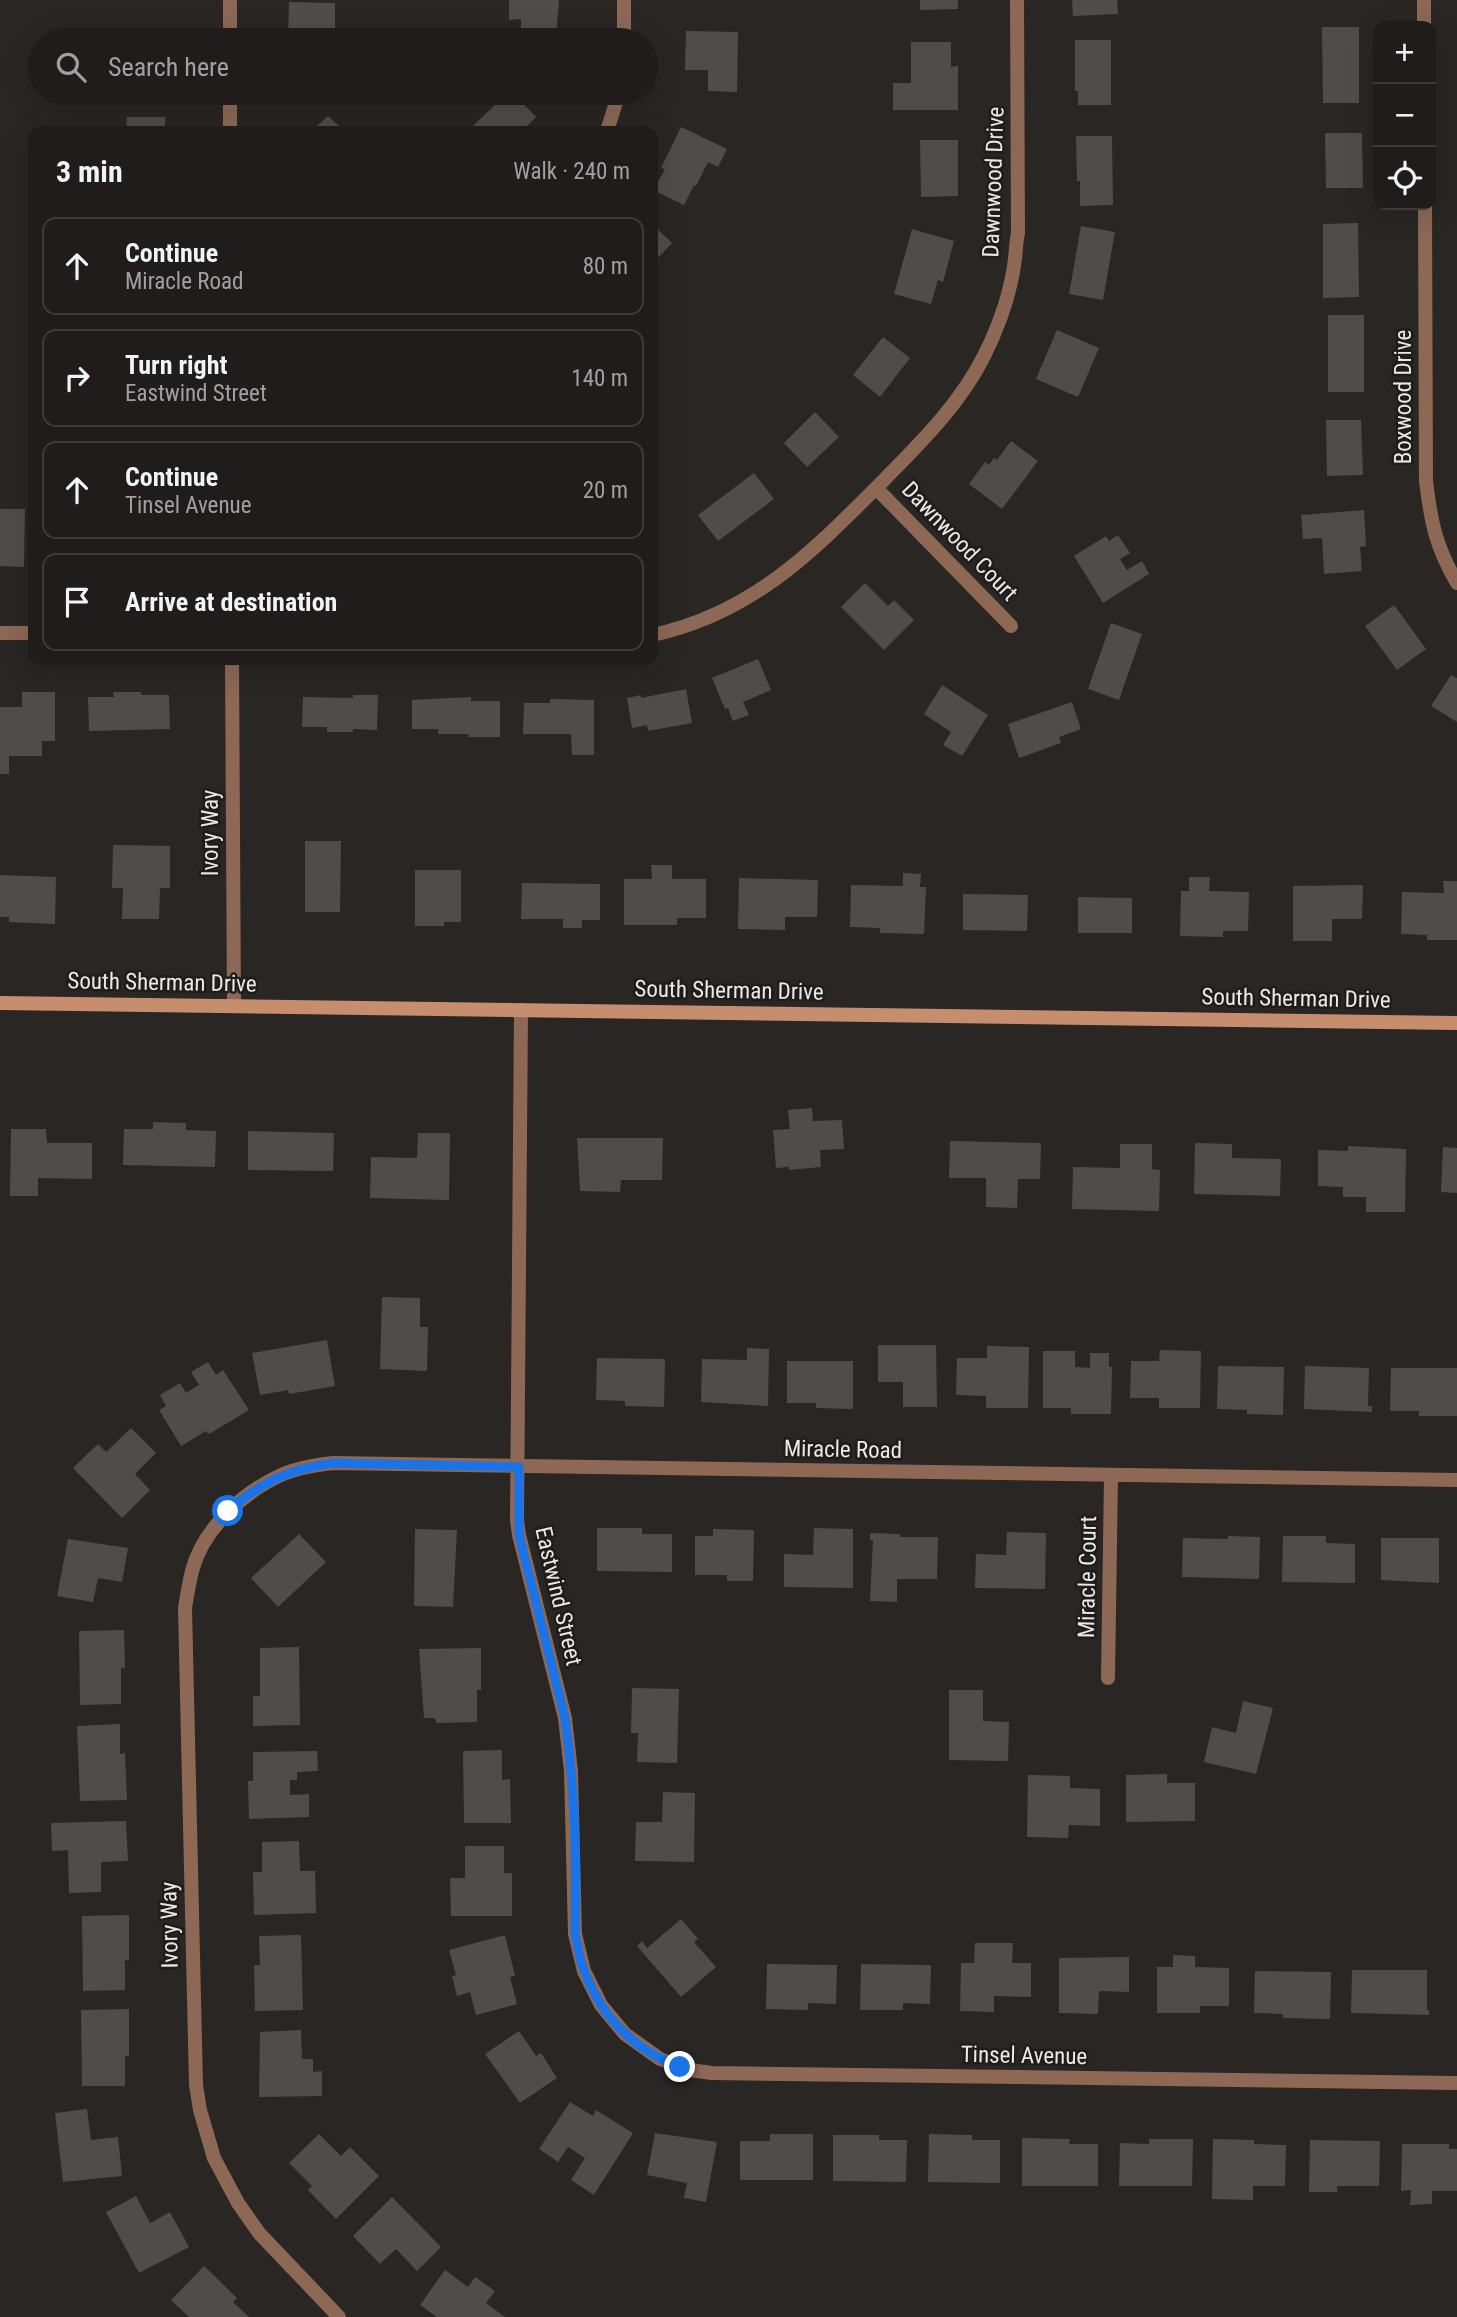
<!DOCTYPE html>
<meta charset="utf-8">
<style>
:root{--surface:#1f1c1b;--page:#272524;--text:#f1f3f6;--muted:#a1a1a3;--line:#3c3a3a}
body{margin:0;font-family:"Roboto Condensed",sans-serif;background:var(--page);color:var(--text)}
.controls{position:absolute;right:21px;top:21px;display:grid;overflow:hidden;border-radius:14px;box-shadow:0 7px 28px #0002}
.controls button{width:63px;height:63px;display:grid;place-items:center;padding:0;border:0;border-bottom:2px solid var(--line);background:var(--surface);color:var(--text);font:35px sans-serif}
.stop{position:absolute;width:21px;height:21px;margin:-16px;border:5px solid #1a73e8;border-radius:50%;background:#fff}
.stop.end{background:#1a73e8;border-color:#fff;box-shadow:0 2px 7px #0008}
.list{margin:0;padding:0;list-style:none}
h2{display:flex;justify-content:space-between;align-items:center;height:91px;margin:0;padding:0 28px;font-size:30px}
h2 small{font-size:23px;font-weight:400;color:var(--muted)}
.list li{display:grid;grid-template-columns:46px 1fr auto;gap:21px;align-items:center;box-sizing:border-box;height:98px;margin:0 14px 14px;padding:0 14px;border:2px solid var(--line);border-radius:14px}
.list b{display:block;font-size:26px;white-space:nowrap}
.list p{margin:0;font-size:23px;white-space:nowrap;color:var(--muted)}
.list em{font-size:23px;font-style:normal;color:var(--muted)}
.icon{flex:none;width:38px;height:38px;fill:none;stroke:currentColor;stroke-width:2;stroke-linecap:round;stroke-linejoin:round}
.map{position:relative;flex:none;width:1457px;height:2317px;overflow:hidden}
.search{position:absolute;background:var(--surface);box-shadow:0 7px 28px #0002;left:28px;top:28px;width:630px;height:77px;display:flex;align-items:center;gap:18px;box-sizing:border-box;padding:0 24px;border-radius:38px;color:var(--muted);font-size:26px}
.panel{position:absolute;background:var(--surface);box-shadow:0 7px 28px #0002;left:28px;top:126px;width:630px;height:539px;border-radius:14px}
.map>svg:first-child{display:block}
</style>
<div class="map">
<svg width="1457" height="2317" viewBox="0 0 1457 2317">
<rect width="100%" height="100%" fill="#292624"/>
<path fill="#504c4a" d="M509,0H559L556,36H521V19L509,20Z
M920,0H958V9L920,10Z
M1072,0H1117L1118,14L1073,16Z
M289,2L335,3V30L351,31L350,40H288Z
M1322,27H1359V103H1323Z
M120,28H162V40H121Z
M686,31L738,32L737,92L708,91V70H685Z
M1075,40H1111V105H1078V91H1075Z
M911,42H951V67L958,66V110H893V83H911Z
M121,93H167V99H121Z
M507,93H513L536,117L522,131H468Z
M328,116L344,131H312Z
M127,117H165V131H126Z
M681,127L727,149L718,167L708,162L696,186L694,185L684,205L655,191L656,188L655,187L665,169L661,168Z
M1325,133H1362L1363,188H1326Z
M1076,136H1112L1113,205L1080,206V181H1077Z
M920,140H958V196L921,197Z
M1358,223L1359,297L1323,298V224Z
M653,225L672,243L653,263Z
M1081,226L1115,232L1103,300L1069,294Z
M912,229L954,241L943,282L938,280L931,304L894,294Z
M1328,315H1364V392H1328Z
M1057,330L1099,348L1078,397L1036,379Z
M883,337L910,358L880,397L853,375Z
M815,412L839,437L807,467L784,443Z
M1326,420H1361L1363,475L1327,476Z
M1011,441L1038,461L1002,509L969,484L985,462L989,465L994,458L997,460Z
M754,473L774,499L718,541L698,515Z
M0,509H25L24,567L0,566Z
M1364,510L1366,546L1360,547L1362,571L1324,574L1322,538L1303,539L1301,515Z
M1118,535L1130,553L1120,559L1127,570L1142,561L1149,574L1103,603L1074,556L1106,536L1109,541Z
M865,583L888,606L894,600L914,620L884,650L841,607Z
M1394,605L1426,649L1397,670L1365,626Z
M1111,623L1142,634L1119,700L1088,689Z
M758,659L771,690L743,702L749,715L733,721L728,708L725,709L712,678Z
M1451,675L1457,678V722L1431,706Z
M942,685L988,715L962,756L943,745L951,732L924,714Z
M686,689L692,723L648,731L647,725L632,728L627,698L641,695V698Z
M22,692H55V741H42V756H9V774H0V707H22Z
M113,692H141V695H169L170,729L89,731L88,697H114Z
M353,695H378L377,730L353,729V732H327V727H302L303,697L353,698Z
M471,697V701H500V737H469L468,734H438V729H412V700Z
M550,699L594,700V755H572L571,734H523L524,703H550Z
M1072,702L1081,729L1059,737L1061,743L1019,758L1008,724Z
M305,841H341L340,912H305Z
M113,845L170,846V888H160L159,919H122L123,888H112Z
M651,865H672V879H706V918H677V925H624V879H652Z
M415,870H461V922H444V926H415Z
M903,873L921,874L920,887H926L924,934L880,933V928L850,927L851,885L903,886Z
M0,875L56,877L55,924L9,922V917H0Z
M1189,877H1210L1209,891L1249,892L1248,931H1223V937L1180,936L1181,891H1189Z
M739,878L818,880L817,917H785V930L738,929Z
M1443,881H1457V940H1427V935L1401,934L1402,892L1444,893Z
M522,883L600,884V920H582V928H563V919H521Z
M1363,885L1362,919H1332V941H1293V886Z
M963,894L1028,895L1027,931L963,930Z
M1078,897L1132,898V933H1078Z
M812,1108L813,1121L842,1120L844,1149L820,1150L821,1167L789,1170V1167L776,1168L773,1130L790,1129L788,1110Z
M153,1122L186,1123V1130L216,1131L215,1167L123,1165L124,1129H153Z
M11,1129H46L47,1143H92V1179L38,1178V1196H10Z
M248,1131L334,1133L333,1171L248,1170Z
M418,1133H450L449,1200L370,1198L371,1157L417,1158Z
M577,1138H663L662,1180H621L620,1192L580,1191Z
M950,1141L1041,1143L1040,1179H1018L1017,1208L986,1207V1178H949Z
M1195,1143L1232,1144V1158L1281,1159L1280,1196L1194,1194Z
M1120,1144H1152V1169L1160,1170L1159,1211L1072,1209L1073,1167L1120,1168Z
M1348,1146L1406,1149L1405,1212H1366V1197H1343V1187L1318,1186V1150L1348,1151Z
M1443,1147L1457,1148V1193L1441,1192Z
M382,1297L420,1298V1327H428L427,1371L380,1369Z
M327,1340L335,1386L289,1394L288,1390L260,1395L252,1353Z
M878,1345H936L937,1407H903V1382H878Z
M987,1346L1029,1347L1028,1408H986V1396L956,1395L957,1358H987Z
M747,1348L769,1349L768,1406L701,1402L702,1359L747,1360Z
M1160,1350L1201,1351L1200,1408H1159V1398H1130L1131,1361H1159Z
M1043,1351H1075V1367L1090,1368V1353H1109V1367H1112L1111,1414H1071V1408H1043Z
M597,1358L665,1359L664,1407L625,1406V1401L596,1400Z
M787,1361H853V1409L816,1408V1403H787Z
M208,1362L216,1375L223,1370L249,1410L209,1434L206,1431L181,1446L159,1410L166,1406L160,1395L180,1383L186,1393L199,1385L191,1372Z
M1218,1366L1284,1367L1283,1415L1247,1414V1410L1217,1409Z
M1305,1366L1369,1368L1368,1406H1372V1412L1304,1409Z
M1391,1368H1457V1416H1419V1411H1390Z
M131,1428L156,1453L135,1474L150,1490L122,1518L73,1468L98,1444L106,1452Z
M597,1528H642V1534H672V1572L597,1571Z
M814,1528L853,1529V1588L784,1587V1554L813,1555Z
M415,1529L457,1530L453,1607L414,1606Z
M713,1529L754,1530L753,1581H727V1575H695V1536H713Z
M1007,1532L1046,1533L1045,1589L975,1588L976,1554L1006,1555Z
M870,1533L900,1534V1537H938L937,1579H897V1602L870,1601L873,1540H870Z
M299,1534L326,1562L278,1607L251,1578Z
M1228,1536L1260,1537L1259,1579L1182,1577L1183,1538L1228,1539Z
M1283,1536H1326V1543L1355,1544V1583L1282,1582Z
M1381,1538H1439V1583L1381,1580Z
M68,1539L128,1548L122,1582L98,1578L93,1602L57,1596Z
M124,1630L125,1668H121V1704L80,1705L79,1631Z
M299,1647L300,1725L253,1726V1696H260V1648Z
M481,1648V1690H477V1722L436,1723L435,1718H424L419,1649Z
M632,1688L679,1689L677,1763L637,1762L638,1733H631Z
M949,1690H983V1721L1009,1722L1008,1761L949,1760Z
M1243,1701L1273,1708L1256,1774L1204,1762L1212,1727L1236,1733Z
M120,1724V1754L125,1753L127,1800L80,1801L77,1726Z
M502,1750V1780L510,1779L511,1823H464L463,1751Z
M317,1751L318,1771L297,1772V1780H290V1795L309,1794V1817L249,1819L248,1781H253V1752Z
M1167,1774V1783H1195V1821L1126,1822V1775Z
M1028,1775L1070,1776V1788L1100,1789V1826L1069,1825L1068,1838L1027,1837Z
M663,1792L695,1793L694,1862L635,1861L636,1822H662Z
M126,1821L128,1861L101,1862V1892L69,1893L68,1850L52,1851L51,1823Z
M299,1841L300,1871H315L316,1913L254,1915L253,1872H262V1842Z
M465,1846H504V1873H512V1916H451L450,1878H465Z
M129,1915V1961L125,1960V1990L83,1991L82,1916Z
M681,1919L698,1939L694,1942L716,1967L681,1997L637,1946L642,1941L647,1948Z
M301,1935L303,2010L255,2011L254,1965H260L259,1936Z
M505,1935L515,1976L510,1977L517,2004L476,2015L470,1992L457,1996L452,1976L456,1975L449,1950Z
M975,1943H1013L1012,1963H1031V1997L994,1996V2012L960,2011L961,1963H974Z
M1173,1955L1195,1956V1967L1229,1968V2006H1200V2013H1157V1967H1173Z
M1129,1957V1992L1099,1991L1098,2014L1059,2013V1958Z
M767,1964L837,1965L836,2004L808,2003V2010L766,2009Z
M861,1964L931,1965L930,2004L903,2003V2010H860Z
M1352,1970H1427V2010H1429V2015L1351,2013Z
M1255,1971L1331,1972L1330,2019L1283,2018V2014L1254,2013Z
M129,2009V2056H125V2086H82L81,2010Z
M301,2030L302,2059H313V2072L322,2071V2096L259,2097L260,2032Z
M519,2031L536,2056L541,2053L557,2078L520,2103L485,2054Z
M570,2102L593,2116L596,2110L633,2133L594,2195L571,2180L585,2158L568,2147L558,2162L539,2149Z
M87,2109L91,2140L118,2137L122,2176L63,2182L55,2113Z
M655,2133L717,2142L706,2202L684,2198L687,2183L647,2175Z
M319,2134L341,2156L350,2147L379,2176L336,2219L308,2190L312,2186L289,2163Z
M770,2134H813V2180H740V2141H770Z
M929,2134L972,2135V2140H1000V2183L928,2182Z
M833,2135H879V2140H907L906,2182L833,2181Z
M1022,2138L1070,2139L1069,2144H1098V2186H1022Z
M1149,2139H1193L1192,2186H1119L1120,2143L1149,2144Z
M1213,2139L1254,2140V2144L1286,2145L1285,2186H1253V2200L1212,2199Z
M1310,2140L1380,2141L1379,2186H1337V2192H1309Z
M1402,2144H1449V2149H1457V2191H1432V2204L1410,2205L1411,2190L1401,2191Z
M136,2196L150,2223L170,2212L189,2247L139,2273L106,2212Z
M392,2197L441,2247L417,2271L396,2249L380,2264L353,2236Z
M204,2266L237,2298L233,2302L249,2317H189L171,2300Z
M445,2270L468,2287L475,2277L495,2291L486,2303L505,2317H437L420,2305Z"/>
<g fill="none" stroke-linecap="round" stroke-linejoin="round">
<path stroke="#8c6855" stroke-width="14" d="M230,0V40
M624,0V40
M1424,0V26
M230,93V131
M607,131L619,93
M1425,205L1426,481C1431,523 1436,547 1457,583
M876,488L1011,626
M0,633H33
M653,635C754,613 814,550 884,480C921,442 960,404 984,356C999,326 1011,292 1015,259C1016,250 1016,242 1018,233L1017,0
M232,660L234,1006
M521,1010L517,1520L519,1535L565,1718L571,1771L575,1934L584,1971L601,2005L625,2034L660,2059L690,2070L712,2073L1457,2083
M1108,1678L1111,1476
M339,2317L259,2233L238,2203L214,2158L200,2110L196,2085L185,1608C187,1596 189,1583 192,1571C203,1529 242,1493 281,1475C297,1468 315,1465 333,1463L1457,1480"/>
<path stroke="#c68d6e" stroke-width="14" d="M0,1003L1457,1023"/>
</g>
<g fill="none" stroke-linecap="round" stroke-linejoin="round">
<path stroke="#1a73e8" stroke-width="9" d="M228,1511C261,1482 289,1469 333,1463L519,1467V1535L565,1718C575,1788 577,1863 575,1934C578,1946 579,1959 584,1970C602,2018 633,2049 680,2067"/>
</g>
<g text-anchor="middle" stroke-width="5" stroke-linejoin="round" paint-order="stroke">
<g font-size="23" fill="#ebe9e8" stroke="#1f1c1a">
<text transform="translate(993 182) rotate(-88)" y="8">Dawnwood Drive</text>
<text transform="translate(1403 397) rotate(-90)" y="8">Boxwood Drive</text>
<text transform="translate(960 541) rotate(46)" y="8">Dawnwood Court</text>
<text transform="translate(210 833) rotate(-90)" y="8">Ivory Way</text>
<text transform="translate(162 982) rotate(1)" y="8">South Sherman Drive</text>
<text transform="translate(729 990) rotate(1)" y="8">South Sherman Drive</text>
<text transform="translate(1296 998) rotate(1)" y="8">South Sherman Drive</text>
<text transform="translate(843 1449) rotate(1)" y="8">Miracle Road</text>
<text transform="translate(1087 1577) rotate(-89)" y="8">Miracle Court</text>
<text transform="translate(559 1596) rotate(77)" y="8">Eastwind Street</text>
<text transform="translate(169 1925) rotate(-91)" y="8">Ivory Way</text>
<text transform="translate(1024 2055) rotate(1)" y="8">Tinsel Avenue</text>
</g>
</g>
</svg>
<div class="controls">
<button>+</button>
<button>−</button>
<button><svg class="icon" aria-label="locate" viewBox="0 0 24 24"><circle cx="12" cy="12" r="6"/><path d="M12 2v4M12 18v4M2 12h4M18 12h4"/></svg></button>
</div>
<div class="stop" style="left:228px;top:1511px"></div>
<div class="stop end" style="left:680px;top:2067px"></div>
<div class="search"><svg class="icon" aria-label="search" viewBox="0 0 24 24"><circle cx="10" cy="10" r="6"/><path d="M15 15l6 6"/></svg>Search here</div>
<section class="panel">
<h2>3 min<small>Walk · 240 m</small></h2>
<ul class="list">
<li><svg class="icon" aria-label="ahead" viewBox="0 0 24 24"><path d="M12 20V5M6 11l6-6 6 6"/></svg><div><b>Continue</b><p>Miracle Road</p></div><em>80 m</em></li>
<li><svg class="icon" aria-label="right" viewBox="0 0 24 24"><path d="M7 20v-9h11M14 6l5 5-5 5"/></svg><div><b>Turn right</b><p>Eastwind Street</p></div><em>140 m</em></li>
<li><svg class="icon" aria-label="ahead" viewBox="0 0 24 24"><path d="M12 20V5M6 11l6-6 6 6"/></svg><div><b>Continue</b><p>Tinsel Avenue</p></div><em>20 m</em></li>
<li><svg class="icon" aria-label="arrive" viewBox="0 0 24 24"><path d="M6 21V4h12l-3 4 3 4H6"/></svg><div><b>Arrive at destination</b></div></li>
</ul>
</section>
</div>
